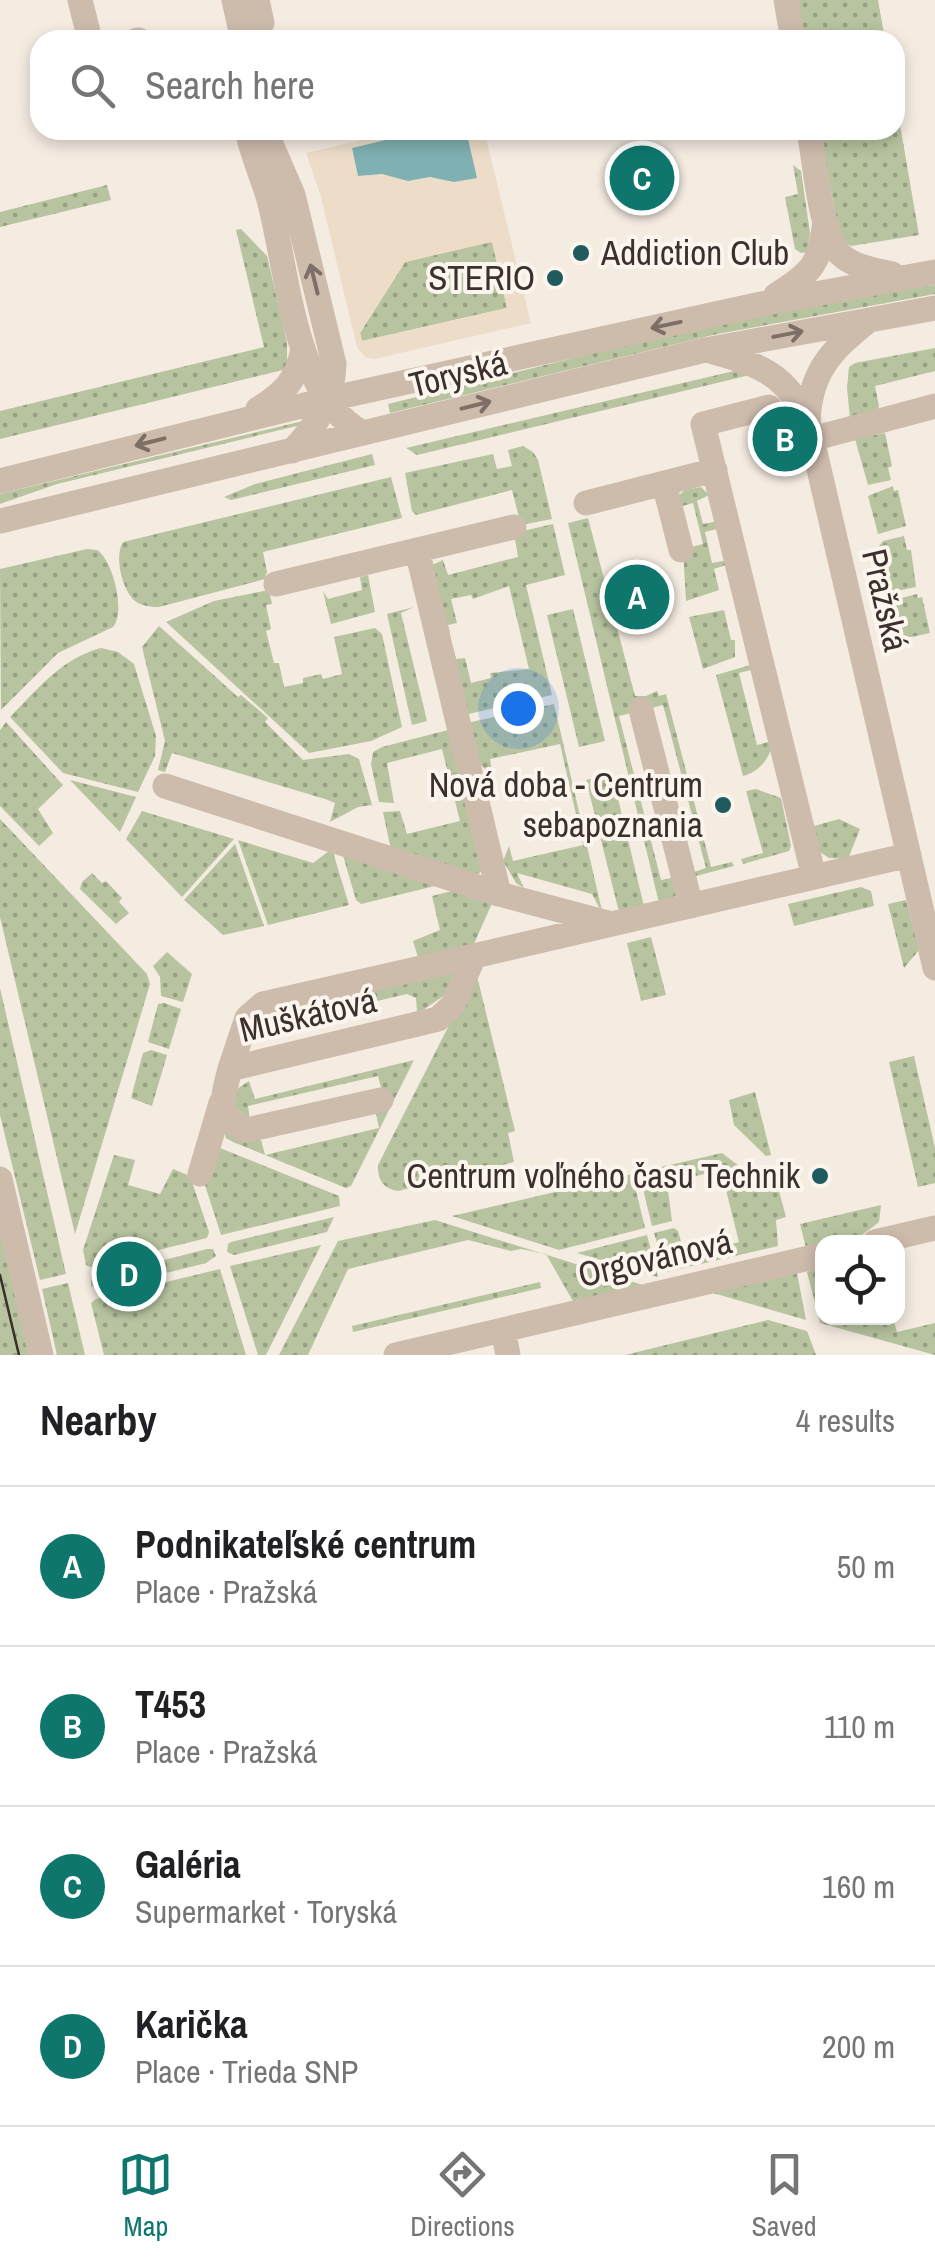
<!DOCTYPE html>
<meta charset="utf-8">
<style>
:root{--surface:#fff;--page:#f2f2f2;--text:#202124;--muted:#757577;--line:#e0e0e0;--accent:#0f766e}
body{margin:0;font-family:"Archivo Narrow",sans-serif;background:var(--page);color:var(--text)}
.controls{position:absolute;right:30px;bottom:30px;display:grid;overflow:hidden;border-radius:20px;box-shadow:0 5px 15px #0003}
.controls button{width:90px;height:90px;display:grid;place-items:center;padding:0;border:0;border-bottom:2px solid var(--line);background:var(--surface);color:var(--text);font:50px sans-serif}
.you{position:absolute;left:518px;top:708px;width:35px;height:35px;margin:-25px;border:8px solid #fff;border-radius:50%;background:#1a73e8;box-shadow:0 0 0 15px #1a73e833}
.badge{display:grid;place-items:center;width:65px;height:65px;border-radius:50%;background:var(--accent);color:#fff;font-size:32px;font-weight:700}
.pin{position:absolute;translate:-50% -50%;border:5px solid #fff;box-shadow:0 2px 10px #0006}
.list{margin:0;padding:0;list-style:none}
h2{display:flex;justify-content:space-between;align-items:center;height:130px;margin:0;padding:0 40px;font-size:42px}
h2 small{font-size:32px;font-weight:400;color:var(--muted)}
.list li{display:grid;grid-template-columns:65px 1fr auto;gap:30px;align-items:center;box-sizing:border-box;height:160px;padding:0 40px;border-top:2px solid var(--line)}
.list b{display:block;font-size:38px;white-space:nowrap}
.list p{margin:0;font-size:32px;white-space:nowrap;color:var(--muted)}
.list em{font-size:32px;font-style:normal;color:var(--muted)}
.icon{flex:none;width:55px;height:55px;fill:none;stroke:currentColor;stroke-width:2;stroke-linecap:round;stroke-linejoin:round}
.map{position:relative;flex:none;width:935px;height:1355px;overflow:hidden}
.search{position:absolute;background:var(--surface);box-shadow:0 5px 15px #0003;left:30px;right:30px;top:30px;height:110px;display:flex;align-items:center;gap:25px;box-sizing:border-box;padding:0 35px;border-radius:30px;color:var(--muted);font-size:38px}
.sheet{height:770px;background:var(--surface)}
nav{display:flex;justify-content:space-around;align-items:center;box-sizing:border-box;height:140px;border-top:2px solid var(--line);background:var(--surface);font-size:28px;color:var(--muted)}
nav a{display:grid;justify-items:center;gap:5px}
nav .on{color:var(--accent)}
.map>svg:first-child{display:block}
</style>
<div class="map">
<svg width="935" height="1355" viewBox="0 0 935 1355">
<defs>
<pattern id="grass-dots" width="8" height="8" patternUnits="userSpaceOnUse" patternTransform="scale(2.5)"><rect width="8" height="8" fill="#b8c4a0"/><path d="M2 2h.1M6 6h.1" fill="none" stroke="#97a083" stroke-width="1.8" stroke-linecap="round"/></pattern>
</defs>
<rect width="100%" height="100%" fill="#f4ebe1"/>
<path fill="url(#grass-dots)" d="M797,0H878L885,40H804Z
M895,96L919,235L851,246L840,238L819,130H895Z
M793,165L801,171L810,233L807,252L801,253L795,249L785,197L798,194Z
M107,185L111,200L0,227V212Z
M241,229L267,256L287,342V369L0,439V411L264,347L236,230Z
M492,241L507,308L362,341L360,333L405,262Z
M935,285V294L717,334L390,413L388,404C568,360 751,310 935,285Z
M935,348V371L875,386L879,406L877,414L850,418L847,388L849,367L855,363Z
M734,371L750,375L417,455L406,448Z
M303,421L301,425L57,484L0,504V494Z
M885,433L892,466L888,468L891,480L868,485L855,439Z
M523,446L533,452L538,460L552,519L521,525L512,490L416,515L412,511L405,473L493,454L497,469L512,466L508,450Z
M372,454L375,465L231,500L224,497L255,484Z
M391,477L402,518L263,552L267,572L265,579L159,607C151,607 140,606 134,600C122,589 114,556 123,542Z
M893,486L894,491L898,490L906,526L878,534L868,496Z
M701,487L709,495L697,501L703,524L719,521L721,528L705,532L712,563L728,560L729,564L714,569L719,590L686,601L683,549L703,544L693,503L679,507L678,496L685,490Z
M588,518L635,696H646L657,691L659,696L666,694L711,867L732,862L734,866L692,877L691,873L706,868L663,705L619,716L661,880L676,877V896L659,903L568,523Z
M553,524L565,575L526,585L552,695L464,715L447,648L453,647L456,659L465,658L471,683L491,678L490,673L529,669L509,586L473,599L471,595L451,599L457,623L448,625L450,633L443,635L432,565L443,560L448,575L518,557L514,533Z
M904,536L907,550H911L916,587L891,592L879,546L883,541Z
M87,549L97,550C113,560 126,612 113,627L58,653L1,710L0,569Z
M368,575L375,612L331,624L323,591L328,599L362,590L360,577Z
M269,590L272,604L266,605L271,629L266,631L274,663H279L284,687L303,683V678L321,674L323,679L342,674L334,637L375,628L382,634L402,727L371,741L309,753L166,622L214,601Z
M917,594L918,598L922,597L930,633L902,639L893,600Z
M414,607L401,613L427,721L412,725L387,614Z
M573,609L605,741L579,747L547,615Z
M724,610L731,640H735V657L703,669L689,617Z
M159,626L238,697L241,695L268,718L265,722L303,760L349,754L359,759L372,805L358,807L330,822L335,803L325,799L172,753L165,772L158,770L165,741L142,647Z
M101,648L118,652L134,664L156,736L155,756L138,792L63,773L10,717C38,689 62,658 101,648Z
M754,664L755,669L739,673L757,745L772,741C772,757 758,773 743,776L716,675Z
M554,704L603,915L592,894L517,873L524,888L516,883L503,861L509,846L513,861L583,845L560,744L490,759L492,772L489,773L477,761L467,723Z
M6,722L63,785L38,809L53,833L39,846L0,806V730Z
M448,730L481,871L478,875L391,850L383,812L400,811L407,834L460,821L442,749L387,763L394,803L379,802L371,764L373,752L382,747Z
M612,774L644,906L619,912L586,780Z
M70,780L136,797L120,832Z
M756,789L781,798L791,846L789,851L743,864L741,859L763,853L746,791Z
M142,811L234,839L182,897L126,839Z
M0,819L147,974L150,984L75,1234L0,917Z
M839,819L860,829L848,859L829,858L820,852L814,826Z
M238,840L313,863L332,849L349,905L268,925Z
M235,844L264,926L223,935L184,900Z
M342,852L443,884L361,904L356,900Z
M92,873L102,883L106,881L122,898L119,902L129,913L116,924L80,889L82,882Z
M861,887L871,891L874,906L794,926L788,904Z
M460,889L493,901L473,946L418,957L413,941L440,930L432,896Z
M906,900L919,950L904,968L888,904Z
M651,937L666,995L641,1001L627,943Z
M167,952L192,974L183,1002L161,996L160,977L153,966Z
M461,969L445,995L420,1012L417,1011L416,998L407,994L313,1016L309,1021L304,1018L276,1025L282,1010Z
M476,972L515,1131L508,1133L514,1162L398,1191C384,1189 377,1180 378,1165Z
M0,988L66,1274L40,1280L0,1115Z
M164,1003L181,1009L169,1049L148,1042L158,1004Z
M151,1050L167,1055L152,1106L131,1098L143,1053Z
M914,1056L935,1148V1183L918,1187L889,1062Z
M414,1060L351,1186L346,1188L233,1142L226,1138L222,1125L241,1139L261,1140L265,1155L379,1128L376,1113L387,1109L378,1076L248,1106L250,1120L235,1107L237,1089L249,1081L255,1099Z
M755,1092L771,1155L766,1156L734,1125L729,1100Z
M215,1146L339,1196L340,1206L221,1235L204,1182Z
M722,1153L763,1184L776,1180L786,1217L776,1220L778,1246L666,1272L654,1233L674,1228L678,1231L685,1256L739,1242L721,1170L667,1183L672,1221L652,1226L639,1172Z
M114,1155L135,1160L128,1185L160,1194L173,1169L190,1176L209,1232L207,1238L90,1267L86,1265L83,1250Z
M632,1174L645,1228L559,1250L452,1216Z
M881,1205L879,1222L862,1235L806,1248L800,1224Z
M334,1217L327,1232L234,1255L227,1252L228,1244L231,1242Z
M0,1218L32,1355H0Z
M435,1220L646,1286L574,1303L546,1254L521,1249L511,1251L468,1240L348,1269L308,1355H279L338,1241Z
M647,1235L658,1277L577,1253Z
M321,1245L266,1355H258L230,1266Z
M207,1249H213L216,1256L206,1263L99,1290L91,1286V1280L98,1277Z
M822,1266V1318H893L897,1332L935,1323V1355L820,1323L807,1272Z
M220,1269L246,1355H104L91,1303L96,1299Z
M797,1273L806,1320L713,1293L714,1290Z
M540,1282L541,1288L353,1332L352,1326Z
M68,1283L85,1355H57L42,1289Z
M768,1320L807,1331L816,1355H625Z"/>
<path fill="#ecdcc8" fill-rule="evenodd" d="M405,130H427L352,148L358,176L382,174L408,181L430,177L454,182L476,178L466,130H484L531,323L374,359L365,357L357,347L321,197L306,153ZM492,242L507,308L362,341L360,332L405,262Z"/>
<path fill="#7fb0b2" d="M427,130H466L477,178L454,182L430,177L408,181L382,174L358,176L352,148Z"/>
<g fill="none" stroke-linecap="round" stroke-linejoin="round">
<path stroke="#cdbbac" stroke-width="25" d="M80,0L90,40
M234,0L243,40
M257,0L262,23
M786,0L793,40
M137,40H139
M247,130C252,153 261,174 268,196C288,266 292,396 363,433
M265,130L293,195L334,364C333,401 317,425 292,451
M809,130C815,161 819,231 840,254C853,267 875,270 892,274
M776,295C813,272 820,263 825,221
M713,352C761,365 787,375 808,422L935,968
M769,407L703,424L814,877
M258,409C284,393 298,379 303,348
M808,422C810,371 831,351 869,320
M812,439L935,406
M0,481L329,399L761,304L935,272
M664,483L681,550
M586,503L715,470
M0,521L705,350L935,308
M417,550L499,894L612,924
M276,584L514,527
M641,710L691,906
M165,786L499,894
M474,956L453,1005L438,1019L230,1069L247,1018L263,1004Z
M474,956L909,855
M230,1069C223,1095 215,1119 247,1130L381,1100
M200,1174L221,1103
M0,1179L41,1355
M875,1242L935,1228
M503,1330L508,1355
M396,1355L822,1255"/>
<path stroke="#3b302b" stroke-width="2.5" d="M0,1275L19,1355"/>
</g>
<defs><path id="oneway-shaft" d="M-6 0H5M1.5-3L5.5 0L1.5 3" fill="none" stroke-width="1.6" stroke-linecap="round" stroke-linejoin="round" transform="scale(2.5)"/></defs>
<g stroke="#7d6f65">
<use href="#oneway-shaft" transform="translate(314 279) rotate(-104)"/>
<use href="#oneway-shaft" transform="translate(666 325) rotate(168)"/>
<use href="#oneway-shaft" transform="translate(788 334) rotate(-11)"/>
<use href="#oneway-shaft" transform="translate(476 405) rotate(-14)"/>
<use href="#oneway-shaft" transform="translate(150 442) rotate(166)"/>
</g>
<g fill="#1f5a5e" stroke="#fbf5ee" stroke-width="4">
<circle cx="581" cy="253" r="10"/>
<circle cx="555" cy="278" r="10"/>
<circle cx="723" cy="805" r="10"/>
<circle cx="820" cy="1176" r="10"/>
</g>
<g text-anchor="middle" stroke-width="8" stroke-linejoin="round" paint-order="stroke">
<g font-size="35" fill="#3b302b" stroke="#fbf5ee" text-anchor="end">
<text x="601" y="265" text-anchor="start">Addiction Club</text>
<text x="535" y="290">STERIO</text>
<text x="703" y="797">Nová doba - Centrum<tspan x="703" dy="40">sebapoznania</tspan></text>
<text x="800" y="1188">Centrum voľného času Technik</text>
</g>
<g font-size="35" fill="#3b302b" stroke="#fbf5ee">
<text transform="translate(458 374) rotate(-14)" y="12">Toryská</text>
<text transform="translate(885 600) rotate(77)" y="12">Pražská</text>
<text transform="translate(308 1015) rotate(-13)" y="12">Muškátová</text>
<text transform="translate(655 1258) rotate(-13)" y="12">Orgovánová</text>
</g>
</g>
</svg>
<div class="controls">
<button><svg class="icon" aria-label="locate" viewBox="0 0 24 24"><circle cx="12" cy="12" r="6"/><path d="M12 2v4M12 18v4M2 12h4M18 12h4"/></svg></button>
</div>
<div class="you"></div>
<div class="pin badge" style="left:637px;top:597px">A</div>
<div class="pin badge" style="left:785px;top:439px">B</div>
<div class="pin badge" style="left:642px;top:178px">C</div>
<div class="pin badge" style="left:129px;top:1274px">D</div>
<div class="search"><svg class="icon" aria-label="search" viewBox="0 0 24 24"><circle cx="10" cy="10" r="6"/><path d="M15 15l6 6"/></svg>Search here</div>
</div>
<section class="sheet">
<h2>Nearby<small>4 results</small></h2>
<ul class="list">
<li><span class="badge">A</span><div><b>Podnikateľské centrum</b><p>Place · Pražská</p></div><em>50 m</em></li>
<li><span class="badge">B</span><div><b>T453</b><p>Place · Pražská</p></div><em>110 m</em></li>
<li><span class="badge">C</span><div><b>Galéria</b><p>Supermarket · Toryská</p></div><em>160 m</em></li>
<li><span class="badge">D</span><div><b>Karička</b><p>Place · Trieda SNP</p></div><em>200 m</em></li>
</ul>
</section>
<nav>
<a class="on"><svg class="icon" aria-label="map" viewBox="0 0 24 24"><path d="M3 6l6-2 6 2 6-2v14l-6 2-6-2-6 2zM9 4v14M15 6v14"/></svg>Map</a>
<a><svg class="icon" aria-label="directions" viewBox="0 0 24 24"><path d="M12 3l9 9-9 9-9-9zM9 14v-3h6M13 9l2 2-2 2"/></svg>Directions</a>
<a><svg class="icon" aria-label="saved" viewBox="0 0 24 24"><path d="M7 4h10v16l-5-4-5 4z"/></svg>Saved</a>
</nav>
